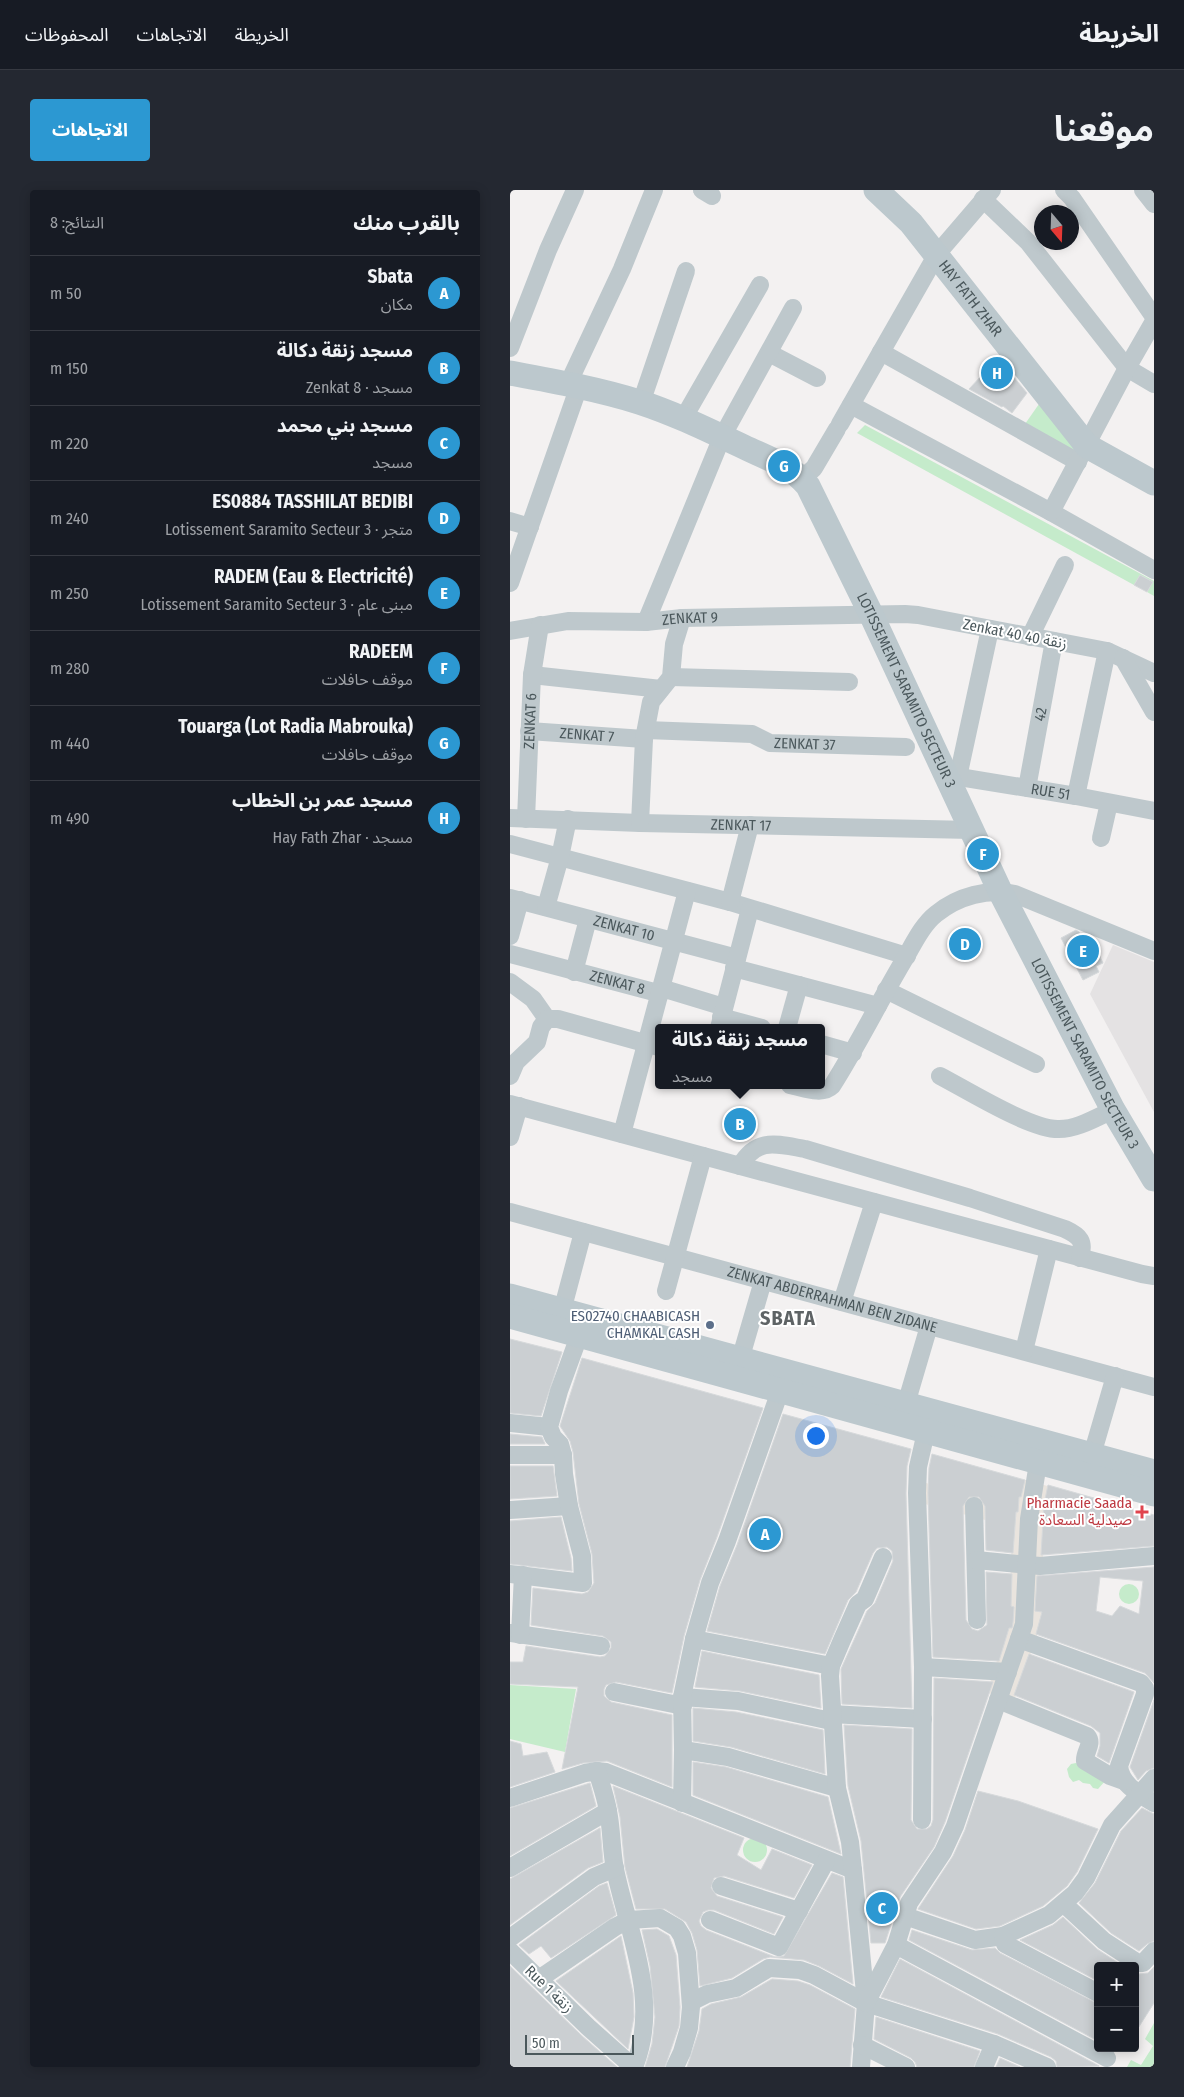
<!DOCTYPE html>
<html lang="ar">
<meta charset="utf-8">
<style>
:root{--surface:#171b24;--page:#242831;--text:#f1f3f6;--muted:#9ea1a6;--line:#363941;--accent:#2c98d2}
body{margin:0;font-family:"Fira Sans Condensed","Noto Sans Arabic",sans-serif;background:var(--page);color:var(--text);direction:rtl}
.controls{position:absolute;right:15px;bottom:15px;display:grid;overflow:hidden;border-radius:5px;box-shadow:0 2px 12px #0003}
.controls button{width:45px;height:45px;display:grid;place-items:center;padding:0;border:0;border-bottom:1px solid var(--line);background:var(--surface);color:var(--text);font:25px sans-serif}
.compass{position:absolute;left:524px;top:15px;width:45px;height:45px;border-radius:50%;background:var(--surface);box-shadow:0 2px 12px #0003;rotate:161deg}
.scale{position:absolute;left:15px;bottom:12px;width:109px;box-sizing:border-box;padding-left:5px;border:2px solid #4b585c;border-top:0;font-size:14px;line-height:18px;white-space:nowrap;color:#4b585c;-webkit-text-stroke:4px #fff;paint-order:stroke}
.you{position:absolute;left:305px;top:1245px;width:18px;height:18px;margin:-12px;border:4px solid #fff;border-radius:50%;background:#1a73e8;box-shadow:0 0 0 8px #1a73e833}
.badge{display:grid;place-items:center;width:32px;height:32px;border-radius:50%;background:var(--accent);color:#fff;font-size:16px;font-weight:700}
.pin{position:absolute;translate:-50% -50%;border:2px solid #fff;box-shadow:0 1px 5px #0006}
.popup{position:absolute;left:145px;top:834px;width:170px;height:65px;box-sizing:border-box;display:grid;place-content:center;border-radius:5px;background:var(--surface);filter:drop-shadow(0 1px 4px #0005);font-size:16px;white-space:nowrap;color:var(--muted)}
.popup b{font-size:19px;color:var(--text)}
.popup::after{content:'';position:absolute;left:50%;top:100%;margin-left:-10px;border:10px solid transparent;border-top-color:var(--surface)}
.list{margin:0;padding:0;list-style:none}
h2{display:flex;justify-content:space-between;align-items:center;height:65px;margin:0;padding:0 20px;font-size:21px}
h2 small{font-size:16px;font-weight:400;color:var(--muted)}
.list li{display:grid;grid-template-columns:32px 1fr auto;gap:15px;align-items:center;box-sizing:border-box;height:75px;padding:0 20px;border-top:1px solid var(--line)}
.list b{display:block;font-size:19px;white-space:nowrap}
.list p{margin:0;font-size:16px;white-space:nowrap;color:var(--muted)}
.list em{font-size:16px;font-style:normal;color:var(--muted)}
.map{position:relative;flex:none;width:644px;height:1877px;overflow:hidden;direction:ltr;border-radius:5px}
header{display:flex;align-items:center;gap:30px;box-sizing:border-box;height:70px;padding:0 25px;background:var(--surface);border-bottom:1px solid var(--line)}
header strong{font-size:24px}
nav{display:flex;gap:28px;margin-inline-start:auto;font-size:18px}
.intro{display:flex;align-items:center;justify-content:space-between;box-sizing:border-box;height:120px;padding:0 30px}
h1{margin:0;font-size:35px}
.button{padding:12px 22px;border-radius:5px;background:var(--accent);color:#fff;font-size:18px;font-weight:700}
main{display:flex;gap:30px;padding:0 30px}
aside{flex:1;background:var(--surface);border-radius:5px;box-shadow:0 2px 12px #0003}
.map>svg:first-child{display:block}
</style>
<header>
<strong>الخريطة</strong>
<nav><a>الخريطة</a><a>الاتجاهات</a><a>المحفوظات</a></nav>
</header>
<div class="intro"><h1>موقعنا</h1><a class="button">الاتجاهات</a></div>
<main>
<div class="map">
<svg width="644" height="1877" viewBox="0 0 644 1877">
<rect width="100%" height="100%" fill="#f3f1f1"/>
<path fill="#e9e4de" d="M512,1289L541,1297L527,1418L536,1420L505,1508L477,1503L499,1431L502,1337L415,1314L416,1293L505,1318Z"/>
<path fill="#e4e2e3" d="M603,755L644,772V922L580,804Z"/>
<path fill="#c5ebcb" d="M529,214L566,259L564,262L515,234Z
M355,235L644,391V406L637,402L643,392L630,385L624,395L347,243Z
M609 1404a10 10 0 1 1 20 0a10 10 0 1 1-20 0Z
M0,1495L66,1499L55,1562L0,1549Z
M566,1573L596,1590L588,1599L583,1598L580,1594L573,1593L569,1590L563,1592L559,1587L557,1579L561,1574Z
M233 1660a12 12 0 1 1 24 0a12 12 0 1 1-24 0Z
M644,1833V1877H617L621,1870L631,1875L643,1856L635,1849Z"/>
<path fill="#cbcfd2" stroke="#d6d9db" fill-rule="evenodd" d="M488,168L517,203L502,223L493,216L492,217L459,199Z
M630,385L643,392L637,402L624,395Z
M566,740L569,742L572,748L575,746L577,750L581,748L593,773L586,776L589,782L573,790L551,748Z
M0,1149L52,1162L31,1226L0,1223Z
M72,1168L253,1218L207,1347L190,1390L174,1446L162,1503L106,1492L96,1495L94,1499V1506L101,1512L162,1525V1597L97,1571L73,1573L52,1579L68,1497L0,1494V1472H13L16,1456L90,1467L95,1466L101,1458V1452L93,1446L21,1435L23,1398L72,1404L78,1402L84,1393L82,1364L69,1314L63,1262L60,1251L50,1236Z
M273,1224L401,1259L397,1276L396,1303L402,1518L332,1514L331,1479L357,1421L365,1413L383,1371L382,1361L377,1357L367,1358L363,1363L346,1402L338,1410L315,1464L197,1441L210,1396L227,1355Z
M0,1244L32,1247L35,1254H0Z
M422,1264L515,1290L511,1307H509L508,1322H506L503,1363L476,1360L475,1316L469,1307H459L453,1316L456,1430L462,1439L468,1441L477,1435L476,1382L502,1384L501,1416L504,1417L503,1432L502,1438H499L489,1471L423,1467L418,1303L419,1278Z
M0,1276H43L47,1306L0,1309Z
M538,1295L644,1325V1356L531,1365L534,1314Z
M51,1327L61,1368L62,1381L0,1374V1331Z
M644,1377V1493L635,1483L526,1444L532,1422L525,1421L527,1386ZM590,1387L633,1391L629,1424L610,1416L602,1426L586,1421Z
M192,1461L309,1485L311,1518L230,1501L185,1497Z
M519,1464L624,1502L599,1573L587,1566L590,1556V1543L581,1536L504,1505Z
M424,1488L483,1492L435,1632L424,1657L390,1707L375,1753H361L351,1651L338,1596L334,1535L402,1539L401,1630L407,1639H417L421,1636L423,1630Z
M644,1510V1578L636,1581L628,1590L620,1577Z
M183,1518L226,1522L313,1540L315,1584L221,1557L183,1551Z
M0,1551L11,1554L13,1566L37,1562L45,1582L0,1597Z
M183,1572L216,1577L318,1607L331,1664L183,1605Z
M80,1593L86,1616L0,1666V1618Z
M103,1596L234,1648L227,1665L251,1680L262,1659L302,1675L284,1708L214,1686L204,1688L201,1698L207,1706L273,1727L264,1744L204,1720H198L193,1722L189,1731L191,1736L196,1740L265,1767L274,1766L322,1683L333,1687L343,1794L309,1776L294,1770L260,1767L253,1769L222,1788L190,1796L187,1760L182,1743L176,1732L155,1719H126L115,1677L110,1627Z
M468,1601L508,1611L588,1639L567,1682L557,1696L533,1716L490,1736L466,1739L408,1719L443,1666L455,1640Z
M632,1618L644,1624V1751L637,1754L629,1761L601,1743L569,1713L585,1693L611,1641Z
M90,1638L93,1672L78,1678L0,1735V1689Z
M97,1693L106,1725L41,1768L31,1756L19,1764L9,1755L89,1696Z
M553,1727L587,1759L613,1776H588V1791L510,1750L543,1735Z
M147,1739L159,1746L166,1765L170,1817L169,1836L155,1877H135L142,1854L145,1827L140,1776L132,1740Z
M402,1740L462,1760L485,1758L490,1763L588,1814V1851L399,1750Z
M111,1746L123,1803L124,1827L118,1859L46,1791Z
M390,1769L589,1876L547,1877L546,1871L541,1867L488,1844L371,1807Z
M0,1776L71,1845L107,1877H0Z
M644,1777V1813L625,1843V1788L629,1784L638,1783Z
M262,1789L288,1791L300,1795L345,1819L340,1877H177L189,1841L192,1819L201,1814L231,1807Z
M366,1827L470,1861L464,1877H407L405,1872L401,1868L364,1849Z
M490,1868L510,1877H486Z"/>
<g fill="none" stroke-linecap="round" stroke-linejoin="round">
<g stroke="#bec8cc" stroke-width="18">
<path d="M192,0L202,6"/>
<path d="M554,0L562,8L644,127"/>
<path d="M633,0L644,14"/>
<path d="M473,9L518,52L617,178L644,194"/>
<path d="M0,158L38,60L65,0"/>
<path d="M371,162L568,272"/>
<path d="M259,163L307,188"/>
<path d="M58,194L112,79L144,0"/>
<path d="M131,213L176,81"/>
<path d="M341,215L541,322L644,380"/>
<path d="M173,229L250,95"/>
<path d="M330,234L427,64L482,0"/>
<path d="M292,289L304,278L327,239"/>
<path d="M541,322L617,178L644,131"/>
<path d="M0,331L20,337"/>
<path d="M0,393L69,196"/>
<path d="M136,432L212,247L283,118"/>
<path id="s1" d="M0,441L58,431L136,432L172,428L395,424L408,425L597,461L644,483"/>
<path d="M520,447L555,375"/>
<path d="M613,468L644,522"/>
<path d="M22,485L151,499"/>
<path d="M161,487L339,492"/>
<path id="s2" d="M136,540L242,544L260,553L396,557"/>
<path id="s3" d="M19,541L134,549"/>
<path id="s4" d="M437,585L566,606L644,621"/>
<path d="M448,587L480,439"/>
<path id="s5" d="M517,598L544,451"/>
<path d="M566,606L597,461"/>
<path id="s6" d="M0,628L130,633L462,640"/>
<path id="s7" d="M16,629L22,485L30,435"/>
<path d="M130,633L134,549L141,512L161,487L164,454L172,428"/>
<path d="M591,648L599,613"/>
<path d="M0,654L220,712L397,766"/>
<path id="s8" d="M0,708L227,768"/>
<path d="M220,712L240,635"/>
<path d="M36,717L50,667L58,629"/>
<path d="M0,746L10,710"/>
<path id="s9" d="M0,764L144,802L158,800L214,817"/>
<path d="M224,778L368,816"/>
<path d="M64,782L78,729"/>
<path d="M0,792L23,809L37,829"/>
<path d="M376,800L526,874"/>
<path d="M211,827L252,838"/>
<path d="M209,838L240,719"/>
<path d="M277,838L289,795"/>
<path d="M311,854L343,863"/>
<path d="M0,886L6,872L27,852L31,837L37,829H48L149,857"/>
<path d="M430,886C457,900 521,940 549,939C568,939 587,927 603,920"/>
<path d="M280,895C292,897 312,906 322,896C348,855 369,812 394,770C403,755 412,735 426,724C448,706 478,698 505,704L644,761"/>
<path d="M0,914L632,1084L644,1086"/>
<path d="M112,944L177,701"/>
<path d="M0,947L9,916"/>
<path d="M230,976C247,947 266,954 295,959L460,1008L555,1039C570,1046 575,1051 570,1068"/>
<path id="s10" d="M0,1022L644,1197"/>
<path d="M156,1101L193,966"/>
<path d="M332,1112L364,1012"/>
<path d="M52,1121L73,1042"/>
<path d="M514,1161L539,1059"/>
<path d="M230,1170L253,1091"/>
<path d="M396,1214L419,1136"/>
<path d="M0,1233L39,1237"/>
<path d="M0,1265H53"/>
<path d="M582,1265L605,1186"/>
<path d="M464,1316L467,1430"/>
<path d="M0,1320L59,1316"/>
<path d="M466,1370L530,1376L644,1366"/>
<path d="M0,1384L73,1393L72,1366L59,1316L54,1284L53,1265L50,1254L43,1247L39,1237L49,1201L69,1146"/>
<path d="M0,1443L91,1456"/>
<path d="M10,1445L13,1385"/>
<path d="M184,1449L321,1476"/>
<path d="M509,1449L631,1493L635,1498V1504L609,1576C611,1595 629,1604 644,1613"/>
<path d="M413,1477L498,1482"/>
<path d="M104,1502L173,1516"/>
<path d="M172,1507L228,1511L321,1531"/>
<path d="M488,1510L577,1546C584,1554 574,1562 575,1571L600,1586L614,1591"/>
<path d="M321,1524L413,1529"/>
<path d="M173,1560L218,1567L327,1598"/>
<path d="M87,1581L96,1582L343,1680L356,1813L351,1877"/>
<path d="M0,1608L75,1583L87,1581C91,1594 96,1608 98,1621C102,1640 101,1660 105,1679C118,1743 151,1811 124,1877"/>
<path d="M172,1613L173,1560L172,1507L184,1449L200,1393L217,1351L270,1201"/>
<path d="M412,1630L413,1477L407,1303L408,1277L416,1242"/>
<path d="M0,1678L98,1621"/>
<path d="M343,1680L340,1652L327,1598L320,1486L321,1476L332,1450L348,1414L355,1409L373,1367"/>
<path d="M211,1696L289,1721"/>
<path d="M554,1714L594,1751L628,1773H633L644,1761"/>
<path d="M395,1726L465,1750L493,1746L539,1725L565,1703L576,1688L602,1635L644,1588"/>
<path d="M200,1730L269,1757L316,1671"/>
<path d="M493,1746L495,1754L588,1803"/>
<path d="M0,1748L84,1687L105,1678"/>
<path d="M386,1755L597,1868"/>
<path d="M0,1761L78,1837L123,1877"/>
<path d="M29,1789L105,1737L119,1730L150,1728L167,1738L172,1746L177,1763L181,1817L179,1838L172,1862L165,1877"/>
<path d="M181,1812L197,1804L226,1798L259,1778L290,1780L304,1785L356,1813L484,1854L537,1877"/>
<path d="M356,1813L386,1755L399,1713L433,1662L445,1636L509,1449L514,1434L519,1329L528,1273"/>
<path d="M352,1855L396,1877"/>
<path d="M474,1877L484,1854"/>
</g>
<g stroke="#bcc8cd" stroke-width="25">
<path id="s11" d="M366,0L401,33L577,256L644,293"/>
<path id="s12" d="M0,183C43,191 87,199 129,212C166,224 200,241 234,257C257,268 282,276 298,296L361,424L490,701L603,920L644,989"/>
<path d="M0,1106L644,1282"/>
<path d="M0,1126L644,1304"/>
</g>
</g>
<circle fill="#5c6f8a" stroke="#fff" stroke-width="2" cx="200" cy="1135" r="5"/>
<path fill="#e0444e" stroke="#fff" stroke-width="2" d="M629.5 1314.5h5v5h5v5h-5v5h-5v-5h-5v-5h5z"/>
<g text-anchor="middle" stroke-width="4" stroke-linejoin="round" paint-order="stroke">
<g font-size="15" fill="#4b585c" stroke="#fff">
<text dy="5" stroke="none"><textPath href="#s11" startOffset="144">HAY FATH ZHAR</textPath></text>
<text dy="5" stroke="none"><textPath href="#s1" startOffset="181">ZENKAT 9</textPath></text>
<text transform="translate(505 444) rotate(11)" y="5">Zenkat 40 زنقة 40</text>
<text dy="5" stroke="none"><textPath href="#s12" startOffset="549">LOTISSEMENT SARAMITO SECTEUR 3</textPath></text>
<text dy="5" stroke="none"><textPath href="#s5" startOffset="75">42</textPath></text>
<text dy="5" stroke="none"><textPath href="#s7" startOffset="98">ZENKAT 6</textPath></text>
<text dy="5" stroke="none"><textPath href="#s3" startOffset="58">ZENKAT 7</textPath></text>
<text dy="5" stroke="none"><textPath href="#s2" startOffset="161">ZENKAT 37</textPath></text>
<text dy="5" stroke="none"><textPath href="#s4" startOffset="105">RUE 51</textPath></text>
<text dy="5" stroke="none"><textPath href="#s6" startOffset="231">ZENKAT 17</textPath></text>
<text dy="5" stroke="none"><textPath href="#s8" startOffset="118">ZENKAT 10</textPath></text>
<text dy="5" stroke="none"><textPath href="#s9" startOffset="111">ZENKAT 8</textPath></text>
<text dy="5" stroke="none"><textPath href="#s12" startOffset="954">LOTISSEMENT SARAMITO SECTEUR 3</textPath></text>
<text dy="5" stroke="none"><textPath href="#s10" startOffset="334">ZENKAT ABDERRAHMAN BEN ZIDANE</textPath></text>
<text transform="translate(39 1799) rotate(44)" y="5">Rue 1 زنقة</text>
</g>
<g font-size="15" fill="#4e5e75" stroke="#fff" text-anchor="end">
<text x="190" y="1131">ES02740 CHAABICASH<tspan x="190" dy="17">CHAMKAL CASH</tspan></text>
</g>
<g font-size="15" fill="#be3a42" stroke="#fff" text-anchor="end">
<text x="622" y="1318">Pharmacie Saada<tspan x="622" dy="17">صيدلية السعادة</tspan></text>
</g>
<g font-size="20" font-weight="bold" letter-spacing="1" fill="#5e6365" stroke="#fff">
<text x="278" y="1135">SBATA</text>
</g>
</g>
</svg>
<div class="controls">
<button>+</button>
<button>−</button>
</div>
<svg class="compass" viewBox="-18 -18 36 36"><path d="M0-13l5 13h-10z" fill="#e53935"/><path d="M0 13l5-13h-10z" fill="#9ea1a6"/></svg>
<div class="scale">50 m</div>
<div class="you"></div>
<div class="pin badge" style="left:255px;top:1344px">A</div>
<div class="pin badge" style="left:230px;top:934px">B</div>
<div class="popup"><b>مسجد زنقة دكالة</b>مسجد</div>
<div class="pin badge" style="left:372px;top:1718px">C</div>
<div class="pin badge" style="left:455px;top:754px">D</div>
<div class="pin badge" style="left:573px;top:761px">E</div>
<div class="pin badge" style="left:473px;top:664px">F</div>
<div class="pin badge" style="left:274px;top:276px">G</div>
<div class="pin badge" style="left:487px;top:183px">H</div>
</div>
<aside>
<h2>بالقرب منك<small>النتائج: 8</small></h2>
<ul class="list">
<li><span class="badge">A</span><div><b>Sbata</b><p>مكان</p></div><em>50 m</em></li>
<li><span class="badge">B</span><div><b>مسجد زنقة دكالة</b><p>مسجد · Zenkat 8</p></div><em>150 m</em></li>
<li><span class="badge">C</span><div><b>مسجد بني محمد</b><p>مسجد</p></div><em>220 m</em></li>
<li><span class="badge">D</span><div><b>ES0884 TASSHILAT BEDIBI</b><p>متجر · Lotissement Saramito Secteur 3</p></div><em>240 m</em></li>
<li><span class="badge">E</span><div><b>RADEM (Eau &amp; Electricité)</b><p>مبنى عام · Lotissement Saramito Secteur 3</p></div><em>250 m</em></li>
<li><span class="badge">F</span><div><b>RADEEM</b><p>موقف حافلات</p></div><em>280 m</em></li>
<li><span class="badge">G</span><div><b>Touarga (Lot Radia Mabrouka)</b><p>موقف حافلات</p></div><em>440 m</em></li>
<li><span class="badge">H</span><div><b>مسجد عمر بن الخطاب</b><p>مسجد · Hay Fath Zhar</p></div><em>490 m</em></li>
</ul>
</aside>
</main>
